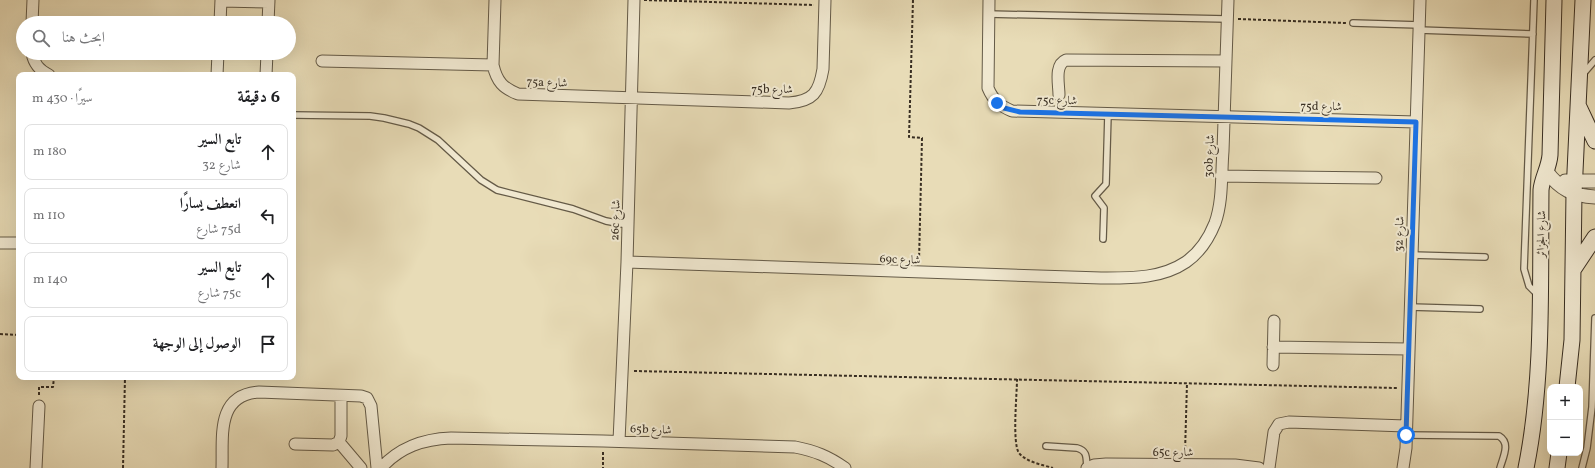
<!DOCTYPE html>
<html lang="ar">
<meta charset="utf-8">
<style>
:root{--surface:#fff;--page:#f6f6f6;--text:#202124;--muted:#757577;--line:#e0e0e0}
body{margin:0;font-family:Vollkorn,Amiri,serif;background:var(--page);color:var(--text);direction:rtl}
.controls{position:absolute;right:12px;bottom:12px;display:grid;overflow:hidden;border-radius:8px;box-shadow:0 4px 16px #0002}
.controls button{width:36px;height:36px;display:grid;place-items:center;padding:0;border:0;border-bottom:1px solid var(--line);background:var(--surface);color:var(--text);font:20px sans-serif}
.stop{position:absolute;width:12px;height:12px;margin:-9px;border:3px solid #1a73e8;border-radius:50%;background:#fff}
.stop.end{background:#1a73e8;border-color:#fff;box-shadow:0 1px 4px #0008}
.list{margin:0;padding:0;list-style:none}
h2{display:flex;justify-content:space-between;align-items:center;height:52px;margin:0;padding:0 16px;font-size:17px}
h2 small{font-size:13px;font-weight:400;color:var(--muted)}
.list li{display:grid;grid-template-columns:26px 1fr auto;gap:12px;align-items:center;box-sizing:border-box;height:56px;margin:0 8px 8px;padding:0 8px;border:1px solid var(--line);border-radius:8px}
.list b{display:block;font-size:15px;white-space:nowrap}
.list p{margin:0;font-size:13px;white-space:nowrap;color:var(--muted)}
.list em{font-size:13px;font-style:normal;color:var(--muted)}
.icon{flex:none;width:22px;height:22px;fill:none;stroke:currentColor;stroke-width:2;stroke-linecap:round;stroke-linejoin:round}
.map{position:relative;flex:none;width:1595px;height:468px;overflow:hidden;direction:ltr}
.search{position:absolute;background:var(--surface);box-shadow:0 4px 16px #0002;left:16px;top:16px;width:280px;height:44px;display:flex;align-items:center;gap:10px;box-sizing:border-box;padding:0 14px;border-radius:22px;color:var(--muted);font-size:15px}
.panel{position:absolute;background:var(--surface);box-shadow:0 4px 16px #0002;left:16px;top:72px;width:280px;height:308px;border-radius:8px;direction:rtl}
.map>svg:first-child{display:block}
</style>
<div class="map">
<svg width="1595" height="468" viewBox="0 0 1595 468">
<rect width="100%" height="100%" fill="#e8dcb7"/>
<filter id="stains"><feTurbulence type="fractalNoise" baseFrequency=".005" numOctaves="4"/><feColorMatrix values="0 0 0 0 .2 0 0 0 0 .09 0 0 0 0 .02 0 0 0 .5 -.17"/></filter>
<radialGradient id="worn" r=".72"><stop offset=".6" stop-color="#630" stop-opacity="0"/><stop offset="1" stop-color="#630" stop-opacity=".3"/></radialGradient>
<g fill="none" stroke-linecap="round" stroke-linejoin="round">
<defs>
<path id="service" d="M1534,0L1524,269L1529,286L1538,295
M988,14L1227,19
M1353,23L1420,25
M1419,30L1533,34
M1583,74L1595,60
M293,115L370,116L384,118L409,124L419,128L438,140L481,180L497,190L573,209L606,221L628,225
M1103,239L1104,208L1095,196L1106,184L1108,114
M1411,255L1485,257
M1410,307L1480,309
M1406,435L1499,436C1511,443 1503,457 1500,468
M1046,446L1077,448C1088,451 1086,458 1087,468
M1582,468L1587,448L1592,407L1595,318"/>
<path id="minor" d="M495,0L493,65C497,82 503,88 518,94L789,103C813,101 819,93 823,69L825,0
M989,0L988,88C993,100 1000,106 1012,111L1416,122
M221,1L269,2
M32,23L33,0
M220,23L221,0
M268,23L269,0
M32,53C34,64 39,70 49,75
M322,61L493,65
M217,75L218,53
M266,75L267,53
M1059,95C1059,84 1054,65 1066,60L1226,61
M1221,176L1376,178
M0,243H19
M627,262L1101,278C1130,278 1161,279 1186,262C1199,253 1209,238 1215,223C1223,201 1221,175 1223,151C1225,101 1226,50 1228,0
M1273,347L1408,349
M1273,365L1274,321
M619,441L627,262L634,0
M339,442L361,468
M295,444L333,445L339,442L341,436V396
M36,468L39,406
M222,468C223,436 216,395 259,392L361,396L367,398L371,406L377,468
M381,468C400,447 423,439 451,438L603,441L795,447C815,451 828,456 845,468
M1087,468L1094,465L1106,464L1235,465L1259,468
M1269,468L1274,432L1279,424L1289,422L1406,426
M1403,468L1406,448L1420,0"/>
<path id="tertiary" d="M1547,172C1560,189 1573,196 1595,197
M1565,181H1595"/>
<path id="secondary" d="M1579,107L1595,141
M1573,270L1595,237
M1567,387L1572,340L1574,193L1583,0
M1526,468C1544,379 1540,281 1541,190C1542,178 1549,168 1550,155L1554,0
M1557,468L1559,453"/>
</defs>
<use href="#service" stroke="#645a47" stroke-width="8"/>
<use href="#minor" stroke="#645a47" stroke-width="13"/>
<use href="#tertiary" stroke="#645a47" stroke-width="15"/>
<use href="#secondary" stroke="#382e22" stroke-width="17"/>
<path stroke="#382e22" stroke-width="2" stroke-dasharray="3 2" stroke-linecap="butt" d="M644,0L814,5
M913,0L909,137L922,138L919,261
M1238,19L1346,23
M0,334L19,335
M634,371L1397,388
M1017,379C1017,394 1012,443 1019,453C1026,462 1043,465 1053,468
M39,395V387H53L54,377
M603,452V468
M1185,453L1187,383
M123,468L125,377"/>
<use href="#service" stroke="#f0e8d0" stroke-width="5.5"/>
<use href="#minor" stroke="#f0e8d0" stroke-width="11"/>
<use href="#tertiary" stroke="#f0e8d0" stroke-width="13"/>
<use href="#secondary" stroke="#f0e8d0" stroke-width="15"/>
</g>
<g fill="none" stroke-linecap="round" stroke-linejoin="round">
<path stroke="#1a73e8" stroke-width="5" d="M997,103L1004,108L1020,112L1416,122L1406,435"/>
</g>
<g text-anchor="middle" stroke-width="4" stroke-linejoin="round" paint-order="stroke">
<g font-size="12" fill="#382e22" stroke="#f0e8d0">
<text transform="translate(547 82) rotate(2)" y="4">75a شارع</text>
<text x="772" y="93">75b شارع</text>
<text transform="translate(1057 100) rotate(1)" y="4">75c شارع</text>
<text transform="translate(1321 106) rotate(1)" y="4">75d شارع</text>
<text transform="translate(1209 156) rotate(-87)" y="4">30b شارع</text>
<text transform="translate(615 220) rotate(-88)" y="4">26c شارع</text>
<text transform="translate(1399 234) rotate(-88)" y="4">شارع 32</text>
<text transform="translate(1541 234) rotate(-89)" y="4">شارع الجزائر</text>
<text transform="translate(900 259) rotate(2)" y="4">69c شارع</text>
<text transform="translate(651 429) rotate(2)" y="4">65b شارع</text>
<text x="1173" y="456">65c شارع</text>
</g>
</g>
<rect width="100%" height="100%" filter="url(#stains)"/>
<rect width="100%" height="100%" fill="url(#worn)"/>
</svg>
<div class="controls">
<button>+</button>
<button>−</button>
</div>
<div class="stop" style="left:1406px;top:435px"></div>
<div class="stop end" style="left:997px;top:103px"></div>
<div class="search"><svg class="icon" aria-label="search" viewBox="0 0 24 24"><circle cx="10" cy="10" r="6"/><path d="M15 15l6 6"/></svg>ابحث هنا</div>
<section class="panel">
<h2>6 دقيقة<small>سيرًا · 430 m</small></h2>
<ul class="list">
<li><svg class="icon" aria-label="ahead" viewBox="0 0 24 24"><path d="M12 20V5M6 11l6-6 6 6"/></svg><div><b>تابع السير</b><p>شارع 32</p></div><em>180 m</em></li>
<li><svg class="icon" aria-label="left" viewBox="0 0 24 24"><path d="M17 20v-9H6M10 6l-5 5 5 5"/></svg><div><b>انعطف يسارًا</b><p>75d شارع</p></div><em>110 m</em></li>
<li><svg class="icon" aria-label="ahead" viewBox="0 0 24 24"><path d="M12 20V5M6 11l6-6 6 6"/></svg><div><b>تابع السير</b><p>75c شارع</p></div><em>140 m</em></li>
<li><svg class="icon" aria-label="arrive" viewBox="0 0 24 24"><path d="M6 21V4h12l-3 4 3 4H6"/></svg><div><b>الوصول إلى الوجهة</b></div></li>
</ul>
</section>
</div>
